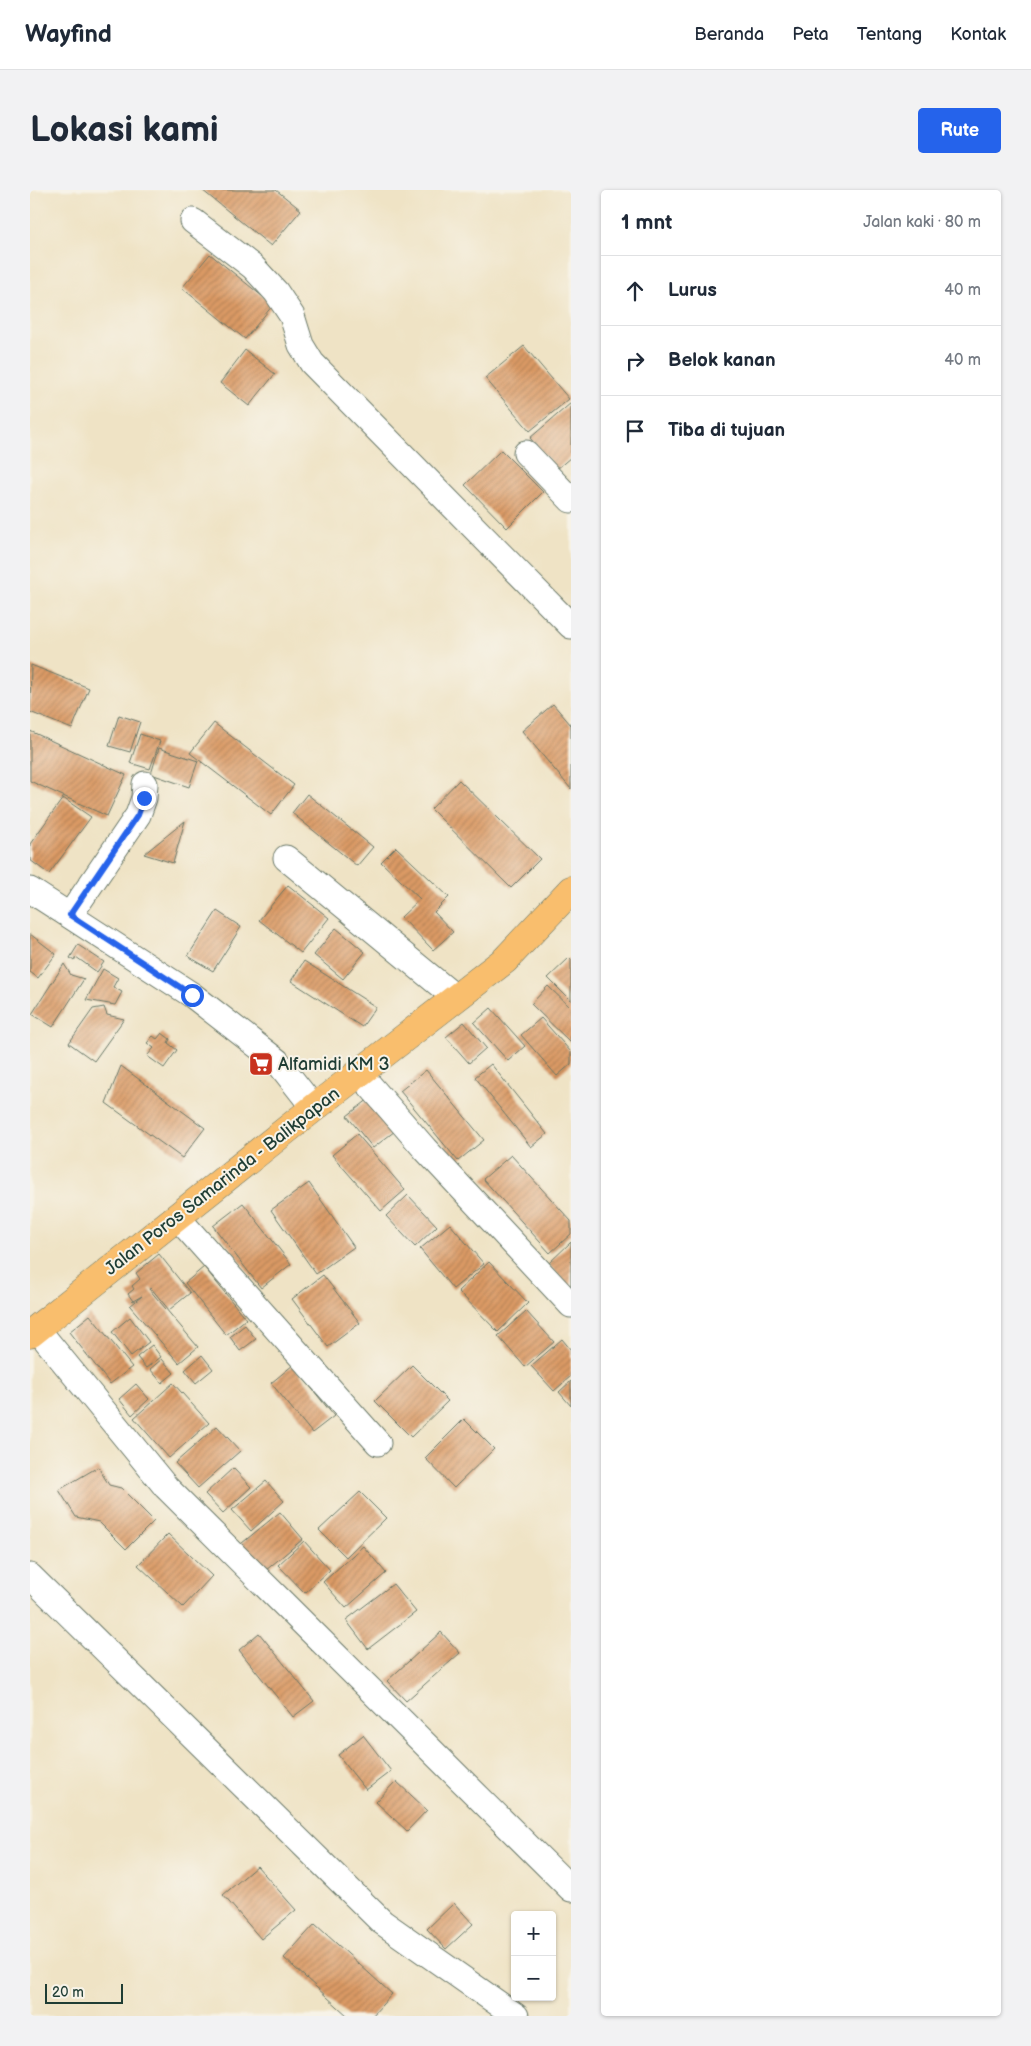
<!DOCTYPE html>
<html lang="id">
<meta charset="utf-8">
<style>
:root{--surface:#fff;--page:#f2f2f3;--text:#1f2937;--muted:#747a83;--line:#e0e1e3;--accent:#2563eb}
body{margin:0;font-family:"Balsamiq Sans",sans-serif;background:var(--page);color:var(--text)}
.controls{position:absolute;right:15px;bottom:15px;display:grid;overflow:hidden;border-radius:5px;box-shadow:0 1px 4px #0004}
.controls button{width:45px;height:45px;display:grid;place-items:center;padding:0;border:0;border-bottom:1px solid var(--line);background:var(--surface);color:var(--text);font:25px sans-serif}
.scale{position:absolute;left:15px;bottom:12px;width:78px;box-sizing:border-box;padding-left:5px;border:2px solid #1f3d34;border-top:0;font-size:14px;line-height:18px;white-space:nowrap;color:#1f3d34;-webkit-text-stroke:4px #f7f3e8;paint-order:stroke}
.stop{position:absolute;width:15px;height:15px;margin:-11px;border:4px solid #2563eb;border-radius:50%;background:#fff}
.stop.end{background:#2563eb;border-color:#fff;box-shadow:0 1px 5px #0008}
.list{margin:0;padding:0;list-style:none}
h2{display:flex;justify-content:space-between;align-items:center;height:65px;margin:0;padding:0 20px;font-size:21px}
h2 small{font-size:16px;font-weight:400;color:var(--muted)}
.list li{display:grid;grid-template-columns:32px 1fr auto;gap:15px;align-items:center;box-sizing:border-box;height:70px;padding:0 20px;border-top:1px solid var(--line)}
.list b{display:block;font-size:19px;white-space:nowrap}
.list em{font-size:16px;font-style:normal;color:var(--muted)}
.icon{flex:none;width:28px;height:28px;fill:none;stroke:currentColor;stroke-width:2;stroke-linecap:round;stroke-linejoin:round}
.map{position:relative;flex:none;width:541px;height:1826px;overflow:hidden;border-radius:5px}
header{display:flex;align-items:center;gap:30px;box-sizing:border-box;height:70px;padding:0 25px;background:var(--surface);border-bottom:1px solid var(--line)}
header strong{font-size:24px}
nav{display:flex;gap:28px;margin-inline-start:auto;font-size:18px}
.intro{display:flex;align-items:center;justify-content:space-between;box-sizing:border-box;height:120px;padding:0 30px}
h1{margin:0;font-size:35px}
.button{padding:12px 22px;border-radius:5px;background:var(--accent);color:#fff;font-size:18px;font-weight:700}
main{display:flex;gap:30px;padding:0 30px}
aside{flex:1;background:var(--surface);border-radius:5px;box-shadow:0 1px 4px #0004}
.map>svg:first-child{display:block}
</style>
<header>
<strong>Wayfind</strong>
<nav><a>Beranda</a><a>Peta</a><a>Tentang</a><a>Kontak</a></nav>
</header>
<div class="intro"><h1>Lokasi kami</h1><a class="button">Rute</a></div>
<main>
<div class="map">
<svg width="541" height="1826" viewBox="0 0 541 1826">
<defs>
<pattern id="building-hatch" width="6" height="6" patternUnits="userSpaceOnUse" patternTransform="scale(1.25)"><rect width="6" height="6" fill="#db9a65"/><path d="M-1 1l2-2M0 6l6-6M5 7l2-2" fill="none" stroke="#b17f54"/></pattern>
</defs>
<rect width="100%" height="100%" fill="#f7f3e8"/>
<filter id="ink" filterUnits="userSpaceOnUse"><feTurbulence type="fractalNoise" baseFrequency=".02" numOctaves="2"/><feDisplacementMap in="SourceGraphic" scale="10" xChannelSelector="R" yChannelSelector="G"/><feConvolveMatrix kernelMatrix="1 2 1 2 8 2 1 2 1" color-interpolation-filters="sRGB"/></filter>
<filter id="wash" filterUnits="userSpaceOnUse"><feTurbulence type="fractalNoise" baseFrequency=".0096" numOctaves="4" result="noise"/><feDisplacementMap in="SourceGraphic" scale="20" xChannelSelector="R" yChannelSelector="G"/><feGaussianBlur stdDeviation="1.12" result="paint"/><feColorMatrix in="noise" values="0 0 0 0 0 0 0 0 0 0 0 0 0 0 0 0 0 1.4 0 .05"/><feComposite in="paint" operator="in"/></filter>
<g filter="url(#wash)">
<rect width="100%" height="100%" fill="#efe3c5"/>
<g id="blocks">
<path fill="url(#building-hatch)" d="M172,0H246L271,20L241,56Z
M180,64L243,115L215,149L152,98Z
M494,156L539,209L500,241L455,188Z
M215,160L245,184L219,216L190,193Z
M541,213V267L527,279L500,248Z
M471,260L513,302L477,338L435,295Z
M1,475L59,498L42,539L0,522Z
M523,514L541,535V599L492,541Z
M89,525L110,532L100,562L79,556Z
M184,533L264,595L241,625L160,563Z
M0,541L96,585L77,626L0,591Z
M110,544L130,551L120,579L100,573Z
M129,558L168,571L159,597L121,584Z
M429,590L510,669L481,698L401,619Z
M277,604L343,657L327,676L262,623Z
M33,608L61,627L19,684L0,670V654Z
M155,631L143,673L114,664Z
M366,657L419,707L404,722L423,742L403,760L371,727L390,709L351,672Z
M258,695L299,728L271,763L229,730Z
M187,721L211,737L183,781L158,766Z
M306,738L335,762L313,789L284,765Z
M0,744L26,764L8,788L0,782Z
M48,755L74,772L67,782L46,767L44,771L40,768Z
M539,768L541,770V811L518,788Z
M274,771L346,817L332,837L261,791Z
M34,774L41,785L54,789L23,837L2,824Z
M73,779L88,788L83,797L92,802L85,815L56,810Z
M518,796L541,818V853L501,814Z
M74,817L77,825L94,829L64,871L39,853L63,819Z
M461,818L495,856L478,871L444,833Z
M511,828L541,862V874L527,886L491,845Z
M434,832L456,858L439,873L416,847Z
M132,843L140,849L138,853L147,860L134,878L117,866L124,858L117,853L123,846L127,849Z
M461,874L517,944L501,957L445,887Z
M91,876L175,938L152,968L76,913Z
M396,880L454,950L428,971L370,901Z
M339,909L365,941L343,958L317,926Z
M327,944L375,1000L351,1021L302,965Z
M481,965L541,1031V1044L520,1063L453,989Z
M279,993L324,1057L286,1084L241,1020Z
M378,1005L407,1036L385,1057L356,1026Z
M213,1013L261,1074L231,1098L183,1036Z
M420,1034L454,1074L423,1099L390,1059Z
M541,1052V1099L518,1074Z
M129,1064L160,1103L139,1120L121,1098L119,1099L168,1157L149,1173L100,1116L112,1106L103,1111L98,1104L104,1099L102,1096L110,1089L106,1083Z
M459,1072L498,1113L468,1142L428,1101Z
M174,1077L216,1129L196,1145L155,1093Z
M293,1085L330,1133L298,1157L262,1109Z
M496,1121L524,1152L495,1177L468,1146Z
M60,1125L102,1177L80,1194L39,1142Z
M100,1127L119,1152L101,1166L82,1142Z
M215,1135L226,1149L210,1161L200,1147Z
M532,1149L541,1160V1186L524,1201L501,1176Z
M122,1155L131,1167L116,1178L107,1167Z
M172,1165L183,1179L166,1193L155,1180Z
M132,1169L144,1183L132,1193L120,1179Z
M263,1175L304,1226L282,1243L241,1193Z
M382,1175L418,1211L381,1247L345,1211Z
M541,1191V1216L529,1202Z
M143,1193L179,1233L139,1268L104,1228Z
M106,1194L119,1209L102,1225L89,1209Z
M434,1229L464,1259L424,1298L395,1268Z
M187,1236L210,1261L168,1298L145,1273Z
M68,1277L79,1295L91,1298L124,1331L96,1359L69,1332L46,1327L29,1300Z
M203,1278L221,1297L193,1323L175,1304Z
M236,1291L254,1311L221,1341L202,1320Z
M330,1302L356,1328L316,1367L289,1340Z
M250,1322L273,1349L229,1386L206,1358Z
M138,1344L182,1386L153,1417L108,1375Z
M274,1351L300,1380L275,1403L248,1375Z
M333,1356L356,1383L316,1418L293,1392Z
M363,1394L386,1422L338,1459L316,1430Z
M411,1442L430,1463L376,1511L357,1491Z
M229,1443L284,1511L263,1527L209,1460Z
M333,1545L361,1581L336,1600L308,1565Z
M366,1591L397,1620L377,1641L346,1612Z
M227,1676L266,1720L231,1749L193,1705Z
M424,1713L443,1734L416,1759L397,1739Z
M285,1734L362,1804L342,1826H318L254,1768Z"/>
</g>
</g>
<g filter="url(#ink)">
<use href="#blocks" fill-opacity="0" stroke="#687767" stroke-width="1"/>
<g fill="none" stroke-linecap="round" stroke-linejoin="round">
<defs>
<path id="minor" d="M163,31L223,77L246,102L262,126L271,155L282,173L541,436
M496,263L541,310
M256,668L426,808
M0,700L162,805L247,871L284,918
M40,725L108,625L114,608L115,594
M329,883L395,959L541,1115
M147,1027L348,1253
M7,1139L136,1297L541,1699
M0,1386L352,1732L486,1826"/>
<path id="highway" d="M0,1144L284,918L475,770L541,700"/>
</defs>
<use href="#minor" stroke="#687767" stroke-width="27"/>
<use href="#highway" stroke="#687767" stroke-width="29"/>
<use href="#minor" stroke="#fff" stroke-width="25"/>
<use href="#highway" stroke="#f9be6d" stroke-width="28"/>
</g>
</g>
<g fill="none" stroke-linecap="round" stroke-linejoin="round" filter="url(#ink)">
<path stroke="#2563eb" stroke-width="6" d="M114,608L108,625L40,725L162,805"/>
</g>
<defs>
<symbol id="supermarket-square" viewBox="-11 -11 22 22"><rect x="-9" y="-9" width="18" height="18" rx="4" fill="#c8321e" stroke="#f7f3e8"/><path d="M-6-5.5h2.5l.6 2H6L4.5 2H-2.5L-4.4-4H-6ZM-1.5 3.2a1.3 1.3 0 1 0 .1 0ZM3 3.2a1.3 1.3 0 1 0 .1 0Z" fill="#fff"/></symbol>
</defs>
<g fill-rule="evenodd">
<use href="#supermarket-square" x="217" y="860" width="28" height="28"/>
</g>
<g text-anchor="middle" stroke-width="4" stroke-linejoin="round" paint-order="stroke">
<g font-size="18" fill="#1f3d34" stroke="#f7f3e8" text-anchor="start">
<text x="248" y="880">Alfamidi KM 3</text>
</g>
<g font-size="18" fill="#1f3d34" stroke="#f7f3e8">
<text transform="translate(192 991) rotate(-38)" y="6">Jalan Poros Samarinda - Balikpapan</text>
</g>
</g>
</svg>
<div class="controls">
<button>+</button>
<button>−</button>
</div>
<div class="scale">20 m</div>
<div class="stop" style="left:162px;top:805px"></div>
<div class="stop end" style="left:114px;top:608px"></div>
</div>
<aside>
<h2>1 mnt<small>Jalan kaki · 80 m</small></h2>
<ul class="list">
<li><svg class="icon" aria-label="ahead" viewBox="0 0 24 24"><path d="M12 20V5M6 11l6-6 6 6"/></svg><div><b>Lurus</b></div><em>40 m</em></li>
<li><svg class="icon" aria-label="right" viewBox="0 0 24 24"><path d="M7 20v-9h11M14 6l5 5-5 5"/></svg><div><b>Belok kanan</b></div><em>40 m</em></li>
<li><svg class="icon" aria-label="arrive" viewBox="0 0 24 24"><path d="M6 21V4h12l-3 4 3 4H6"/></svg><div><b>Tiba di tujuan</b></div></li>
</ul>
</aside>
</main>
